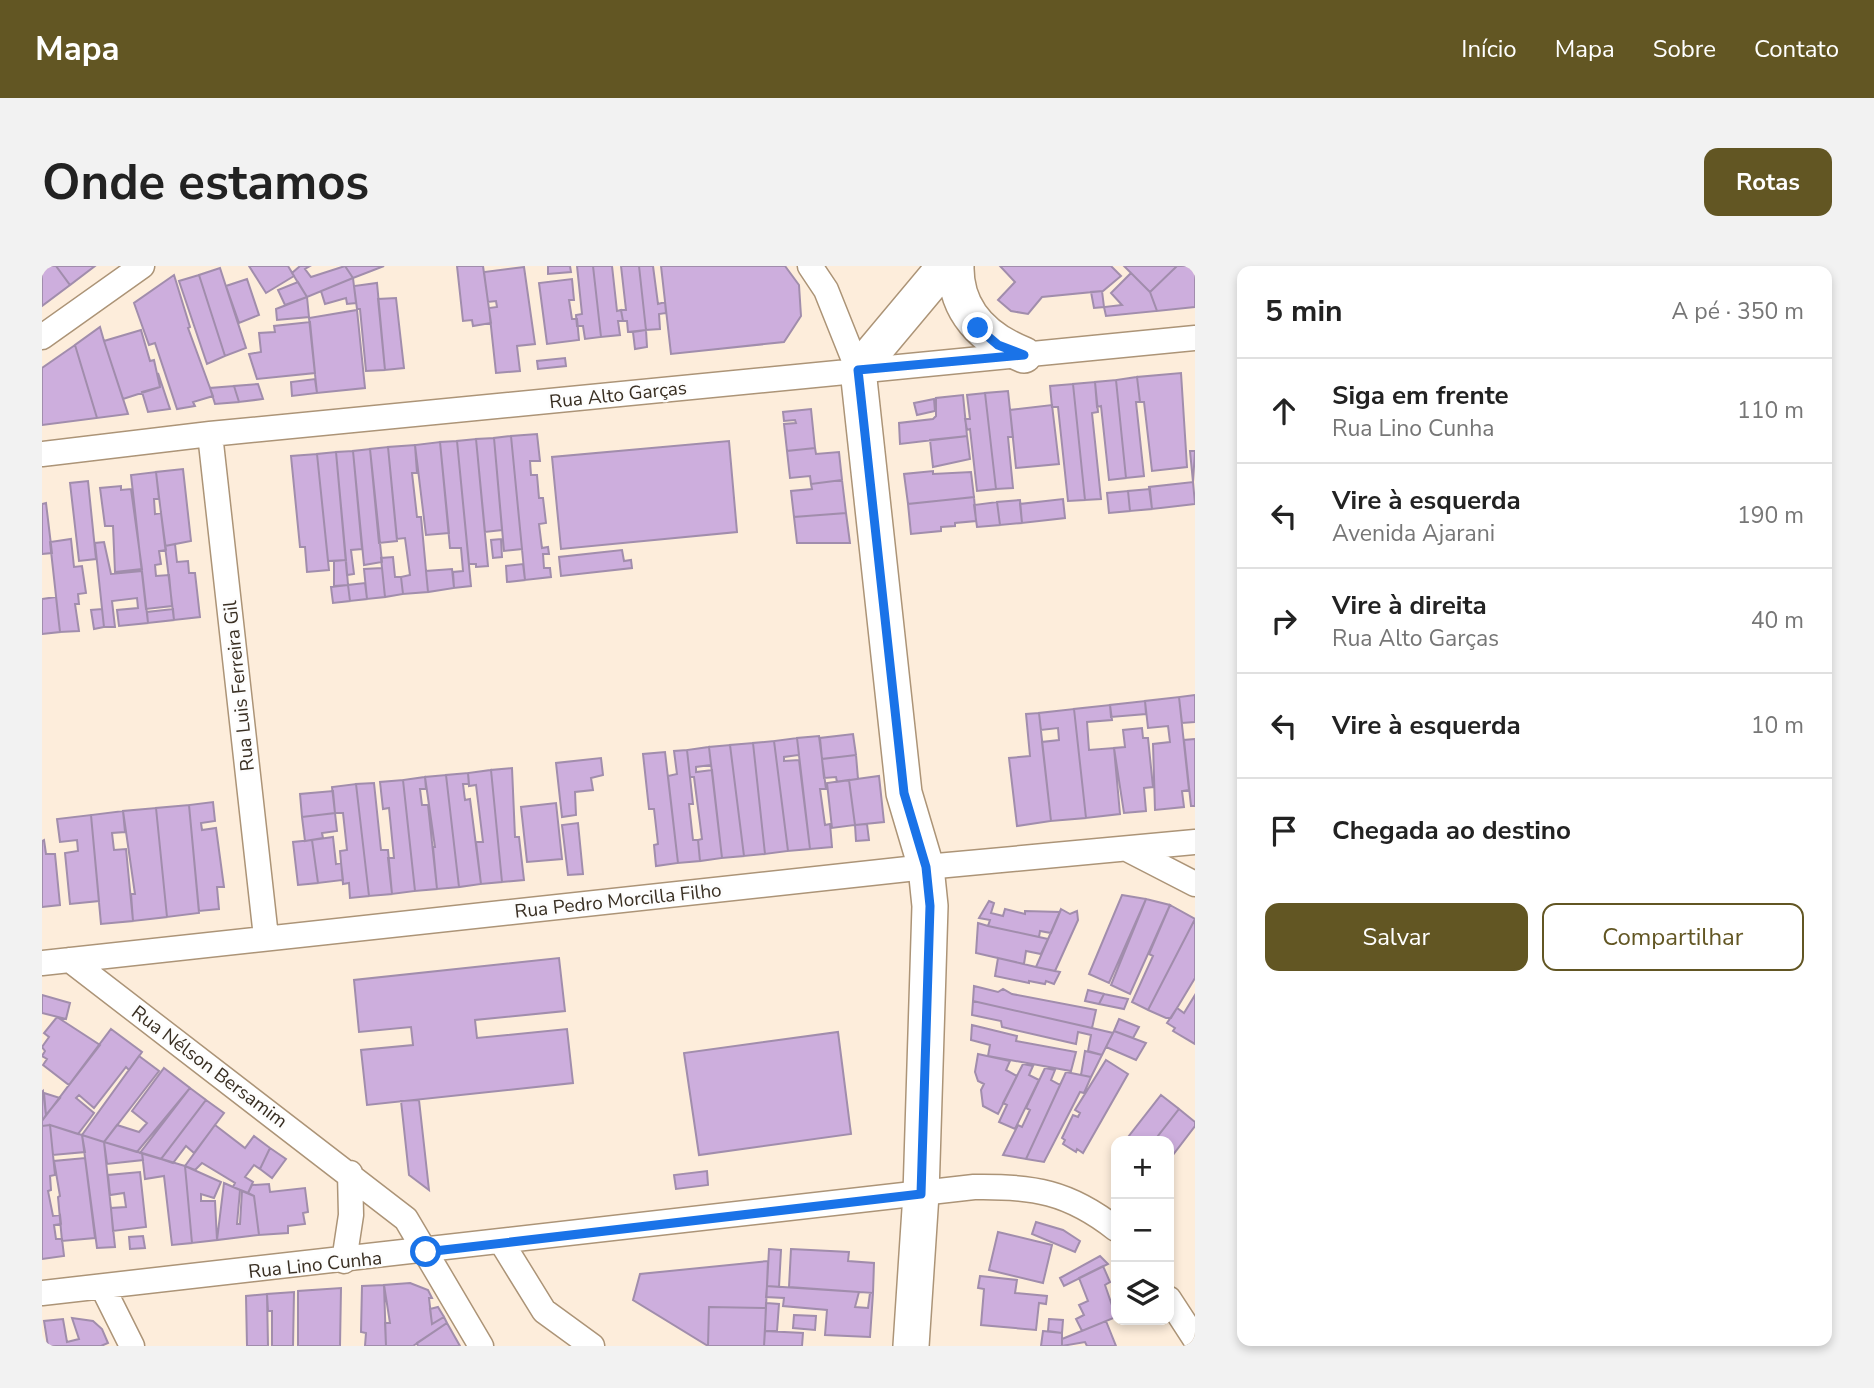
<!DOCTYPE html>
<html lang="pt">
<meta charset="utf-8">
<style>
:root{--surface:#fff;--page:#f2f2f2;--text:#222;--muted:#767676;--line:#e0e0e0;--accent:#625623}
body{margin:0;font-family:"Nunito Sans",sans-serif;background:var(--page);color:var(--text)}
.controls{position:absolute;right:21px;bottom:21px;display:grid;overflow:hidden;border-radius:14px;box-shadow:0 4px 10px #0003}
.controls button{width:63px;height:63px;display:grid;place-items:center;padding:0;border:0;border-bottom:2px solid var(--line);background:var(--surface);color:var(--text);font:35px sans-serif}
.stop{position:absolute;width:21px;height:21px;margin:-16px;border:5px solid #1a73e8;border-radius:50%;background:#fff}
.stop.end{background:#1a73e8;border-color:#fff;box-shadow:0 2px 7px #0008}
.list{margin:0;padding:0;list-style:none}
h2{display:flex;justify-content:space-between;align-items:center;height:91px;margin:0;padding:0 28px;font-size:30px}
h2 small{font-size:23px;font-weight:400;color:var(--muted)}
.list li{display:grid;grid-template-columns:46px 1fr auto;gap:21px;align-items:center;box-sizing:border-box;height:105px;padding:0 28px;border-top:2px solid var(--line)}
.list b{display:block;font-size:26px;white-space:nowrap}
.list p{margin:0;font-size:23px;white-space:nowrap;color:var(--muted)}
.list em{font-size:23px;font-style:normal;color:var(--muted)}
.actions{display:flex;gap:14px;padding:21px 28px}
.actions a{flex:1;padding:16px 0;border:2px solid var(--accent);border-radius:14px;text-align:center;font-size:24px;color:var(--accent)}
.actions .main{background:var(--accent);color:#fff}
.icon{flex:none;width:38px;height:38px;fill:none;stroke:currentColor;stroke-width:2;stroke-linecap:round;stroke-linejoin:round}
.map{position:relative;flex:none;width:1153px;height:1080px;overflow:hidden;border-radius:14px}
header{display:flex;align-items:center;gap:42px;box-sizing:border-box;height:98px;padding:0 35px;background:var(--accent);color:#fff}
header strong{font-size:33px}
nav{display:flex;gap:38px;margin-inline-start:auto;font-size:24px}
.intro{display:flex;align-items:center;justify-content:space-between;box-sizing:border-box;height:168px;padding:0 42px}
h1{margin:0;font-size:49px}
.button{padding:18px 32px;border-radius:14px;background:var(--accent);color:#fff;font-size:24px;font-weight:700}
main{display:flex;gap:42px;padding:0 42px}
aside{flex:1;background:var(--surface);border-radius:14px;box-shadow:0 4px 10px #0003}
.map>svg:first-child{display:block}
</style>
<header>
<strong>Mapa</strong>
<nav><a>Início</a><a>Mapa</a><a>Sobre</a><a>Contato</a></nav>
</header>
<div class="intro"><h1>Onde estamos</h1><a class="button">Rotas</a></div>
<main>
<div class="map">
<svg width="1153" height="1080" viewBox="0 0 1153 1080">
<rect width="100%" height="100%" fill="#fdeddb"/>
<path fill="#cdaedd" stroke="#a18dac" stroke-width="2" d="M0,0H14L28,19L0,40Z
M14,0H53L28,19Z
M207,0H246L252,10L224,27Z
M258,0H268L263,3L269,11L303,0L311,12L265,31L250,7Z
M303,0H342L311,12Z
M415,0H441L449,57L431,60L430,54L421,55Z
M506,0H528L529,6L506,8Z
M535,0H551L559,71L543,73L541,60H535L534,49L540,48Z
M551,0H570L575,45L579,44L581,55H576L578,69L559,71Z
M579,0H597L604,64L586,66L585,55H581L579,44H584Z
M597,0H611L616,38L623,36L624,47L617,48L618,63L604,64Z
M619,0H743L757,19L759,50L742,76L629,88Z
M958,0H1069L1079,10L1061,25L1000,31L986,48L969,45L956,34L973,16Z
M1082,0H1135L1108,26Z
M1135,0H1153V41L1115,45L1108,26Z
M482,1L493,78L475,80L478,105L454,107L447,42L455,41L454,35L446,36L442,6Z
M178,2L204,82L183,90L157,9Z
M1089,7L1108,26L1115,45L1064,50L1062,41L1080,39L1069,27Z
M132,9L148,61L146,62L171,130L151,136L153,140L135,143L113,77L107,79L92,37Z
M157,9L183,90L165,98L137,15Z
M311,12L314,37L305,38L304,32L283,38L279,25Z
M205,13L217,49L197,57L184,20Z
M530,13L532,34H527L530,53H535L537,74L505,78L497,17Z
M256,16L265,31L243,39L236,24Z
M335,17L343,104L324,105L318,43H315L312,20Z
M1060,25L1062,41L1052,42L1049,26Z
M265,31L267,51L235,54L234,43Z
M354,32L362,102L343,104L336,33Z
M315,44L323,122L275,127L267,52Z
M268,56L273,107L215,113L207,88L219,86L217,67L233,66L232,60Z
M58,61L62,75L86,148L55,152L33,79Z
M99,64L108,95L112,94L118,121L81,133L62,75Z
M604,64L605,81L593,83L591,66Z
M33,79L55,152L0,159V102Z
M523,92L524,100L496,103L495,95Z
M116,107L128,143L106,146L100,126L118,121Z
M1139,107L1145,201L1110,205L1102,136H1098L1095,111Z
M1095,111L1098,136H1094L1102,210L1084,212L1074,114Z
M273,113L275,127L250,130L249,116Z
M1074,114L1084,212L1067,214L1059,140L1055,141L1053,116Z
M1053,116L1056,146L1050,147L1059,233L1043,234L1031,118Z
M216,118L221,133L197,136L192,120Z
M1031,118L1043,234L1026,235L1016,141H1010L1008,120Z
M192,120L197,136L173,138L168,122Z
M966,125L971,171H966L971,222L954,223L943,127Z
M943,127L954,223L935,225L928,163L925,164L923,153H928L925,129Z
M921,129L925,170L858,178L857,157L891,153L894,150V132Z
M892,133L893,145L875,149L872,137Z
M1010,139L1017,198L974,202L968,144Z
M769,143L773,182L745,185L742,158L754,157L753,154L742,155L741,146Z
M495,168L498,195H488L489,209H495L497,232H501L504,257L497,258L500,282L506,281L507,288H501L502,302H508L509,311L483,314L469,170Z
M469,170L480,283L462,285L452,172Z
M925,170L928,193L891,201L888,174Z
M452,172L460,264L443,266L434,173Z
M434,173L446,300L434,301V298H427L415,175Z
M415,175L429,320L412,322L411,306L421,305L419,282H408L398,176Z
M687,175L695,266L519,283L510,191Z
M398,176L407,267L384,269L373,179Z
M373,179L375,207H370L375,251H379L386,326L361,328L359,311L368,309L363,272L355,273L346,181Z
M346,181L355,275L337,277L328,183Z
M773,182L774,188L797,186L800,214L769,218L768,210L748,212L745,185Z
M328,183L340,296L322,299L311,185Z
M311,185L320,283L309,284L312,308L305,309L294,186Z
M1148,185H1153L1151,216Z
M294,186L304,294L286,295L275,188Z
M275,188L287,304L265,306L263,281H258L249,190Z
M141,203L149,275L123,280L114,206Z
M891,205V208L929,206L932,231L866,238L862,208Z
M114,206L117,233H112L113,248L119,247L124,284L117,285L119,298L113,299L114,310L127,309L130,340L104,343L89,209Z
M800,214L804,247L752,251L749,225L770,223L769,218Z
M46,215L54,293L37,295L28,217Z
M1151,216L1153,238L1110,243L1107,221Z
M79,220V224L89,223L100,303L73,306L71,260H63L58,222Z
M1108,223L1110,243L1088,245L1086,225Z
M1086,225L1088,245L1067,247L1065,227Z
M932,231L934,255L913,257V260L899,261V265L869,268L866,238Z
M1021,233L1023,252L980,257L978,238Z
M978,234L980,257L958,259L955,236Z
M955,236L958,259L935,261L932,239Z
M4,237L10,287L0,288V238Z
M804,247L808,277H755L752,251Z
M29,273L32,301L40,300L44,327L36,328L37,338H33L37,365L18,366L8,276Z
M459,273L460,291L451,292L449,274Z
M62,276L69,308L100,305L106,357L77,360L75,344L96,342L95,332L70,335L73,361H62L53,277Z
M133,278L135,296L146,295L147,307H153L158,351L132,354L123,280Z
M580,284L582,295L589,294L590,302L519,310L517,291Z
M351,291L353,311H359L361,328L343,331L339,292Z
M304,294L306,319L292,320V295Z
M481,298L483,314L465,316L464,300Z
M340,302L343,331L325,333L322,303Z
M410,303L412,322L386,326L384,305Z
M323,317L325,333L308,335L306,319Z
M306,319L308,335L291,337L289,321Z
M14,331L18,366L0,368V333Z
M60,343L62,361L52,363L49,344Z
M131,343L132,354L106,357L105,346Z
M1153,429V456L1140,457L1137,431Z
M1137,431L1147,524L1140,525L1142,541L1113,544L1111,478L1128,476L1126,460L1106,462L1103,435Z
M1103,435L1104,448L1069,451L1068,439Z
M1068,439L1070,454L1045,456L1047,484L1072,482L1078,548L1044,552L1032,443Z
M1032,443L1044,552L1009,555L1000,476L1017,474L1016,462L999,464L997,447Z
M997,447L1009,555L975,560L967,492L988,490L984,448Z
M1100,462L1101,472H1106L1111,521L1102,522L1104,545L1082,547L1072,482L1083,481L1081,464Z
M811,468L814,489L780,493L778,472Z
M777,470L784,523H778L783,559L788,558L790,581L768,583L755,472Z
M755,472L757,489L742,491V495L757,494L768,583L746,585L732,475Z
M1153,473V540H1149L1142,474Z
M732,475L746,585L723,588L711,477Z
M711,477L723,588L702,590L688,479Z
M688,479L702,590L680,592L667,481Z
M667,481L669,499L654,501V506L670,504L680,592L658,595L656,574L660,573L652,511H648L645,484Z
M645,484L651,538H647L651,574H656L658,595L636,597L626,510L635,508L632,485Z
M623,486L636,597L614,600L612,579L616,578L612,543H607L601,488Z
M814,489L816,513L795,516L794,511L782,512L780,493Z
M559,492L561,509L549,512L551,524L533,526L534,549L520,551L514,497Z
M470,502L473,571H477L482,614L460,616L449,504Z
M449,504L460,616L439,618L434,576H441L434,519L427,520L426,507Z
M426,507L427,518H421L423,534L428,533L439,618L417,621L404,509Z
M404,509L417,621L395,623L391,581H393L383,511Z
M837,510L842,556L813,559L807,514Z
M383,511L384,523H378L380,539H386L395,623L373,625L361,514Z
M361,514L373,625L350,628L346,592H352L347,542L341,543L338,516Z
M807,514L813,559L790,562L785,517Z
M332,517L339,584H346L350,628L327,630L314,518Z
M314,518L327,630L308,632L307,617L301,618L298,585L305,584L301,547H293L290,521Z
M291,525L293,547L260,551L258,528Z
M171,536L173,555L159,557L160,564L174,562L182,621H175L177,643L157,645L147,539Z
M514,537L520,593L485,596L479,541Z
M147,539L157,647L125,651L114,542Z
M114,542L125,651L91,655L89,628H93L81,545Z
M81,545L83,566L70,567L72,584L84,583L91,655L59,658L49,549Z
M293,547L295,565L280,567L281,572L263,575L260,551Z
M49,549L57,635L28,638L23,587L36,585L35,574L18,576L15,553Z
M536,557L541,608L526,609L520,559Z
M825,558L827,574L814,575L813,559Z
M291,571L294,598L299,597L301,614L276,617L270,574Z
M2,574L4,588H13L18,639L0,641V575Z
M270,574L276,617L256,619L251,576Z
M1080,629L1104,633L1067,717L1047,708Z
M1104,633L1128,639L1088,728L1069,719Z
M947,635L952,637L949,647L961,650L963,643L983,648V645L1018,646L1009,667L998,665L997,671L946,660L948,654L937,652Z
M1128,639L1153,653L1106,744L1090,736L1111,690L1107,688Z
M1019,643L1028,648L1035,645L1036,654L1013,705L994,701Z
M1153,653V712L1129,752H1124L1106,744Z
M936,657L946,660L1006,673L999,688L984,685L982,698L934,687Z
M517,692L523,745L433,754L435,772L525,763L531,817L325,839L319,784L371,779L369,761L317,766L312,714Z
M956,692L994,701L1018,706L1012,718L1004,715L1003,718L987,715V717L953,710Z
M932,720L956,726L961,723L970,728L1054,744L1050,762L931,735Z
M1046,724L1062,728L1057,738L1043,735Z
M1062,728L1086,733L1082,743L1057,738Z
M0,729L28,737L24,753L0,747Z
M1153,729V778L1131,765L1133,762L1125,757L1135,742L1142,747Z
M931,735L1050,762L1071,767L1060,789L1046,785L1049,769L1036,766L1034,778L960,761L959,755L930,749Z
M15,751L58,779L27,819L1,799L5,793L0,790L3,785L0,781L7,771L2,767Z
M1077,753L1097,761L1091,772L1072,765Z
M930,759L975,770L974,775L1034,786L1029,805L946,790L948,779L929,774Z
M69,763L100,786L87,804L84,801L52,842L37,829L34,832L52,847L36,868L8,859L0,860V855Z
M1072,765L1104,777L1094,794L1064,781Z
M796,766L809,868L657,889L642,787Z
M1043,785L1060,789L1049,811L1039,809Z
M936,788L968,795L964,804L975,810L956,848L941,840L939,824L942,818L936,815L933,806Z
M97,790L117,805L62,876L40,869Z
M1064,794L1086,808L1041,887L1035,883L1034,886L1021,878L1023,874L1020,872L1031,849L1036,851L1038,847L1033,844Z
M981,798L991,800L987,809L997,814L973,863L957,856L965,839L961,837Z
M122,802L148,822L95,886L62,876L75,859L97,866L105,857L90,845Z
M1003,802L1013,804L1009,814L1018,819L984,893L961,889L976,859L980,861L988,844L984,842Z
M1024,806L1049,811L1042,827L1038,826L1002,896L984,893Z
M148,822L164,834L119,893L98,887Z
M1,825L4,849L0,855V826Z
M2,827L18,832L4,849Z
M1119,829L1137,843L1112,875H1083Z
M164,834L182,847L152,887L144,880L131,897L119,893Z
M377,834L387,924L367,909L359,835Z
M1137,843L1153,856V860L1127,894V875H1112Z
M8,859L13,909L8,910L9,924L6,925L11,950L18,949L19,958L12,959L14,973H20L22,990L0,993V860Z
M8,859L40,869L43,886L11,889Z
M173,859L203,882L212,870L228,882L218,903L212,899L203,911L211,916L206,927L191,921L193,917L160,897L153,904L143,900Z
M40,869L62,876L73,981L55,982Z
M62,876L100,887L101,894L65,898Z
M228,882L244,893L230,912L218,903Z
M100,887L143,900L150,977L130,979L122,910L103,913Z
M43,892L53,972L20,975L16,931L18,930L12,895Z
M143,900L179,916L172,932L159,928V935H173L175,974L150,977Z
M665,905L666,919L634,923L632,909Z
M98,906L104,961L71,965L69,942L84,941L82,927L68,929L66,909Z
M182,917L198,924L195,958H198L200,925L212,930L217,969L175,974Z
M227,918L228,926L263,922L266,946L261,947L263,958L246,960V967L217,969L212,930L206,927L210,919Z
M994,956L1021,964L1038,975L1033,986L990,968Z
M956,966L1010,979L1001,1017L947,1004Z
M101,970L103,982L88,983L87,971Z
M727,983L739,984L737,1021L725,1020Z
M749,983L807,986L806,995L832,997L831,1027L747,1021Z
M1058,990L1066,998L1022,1020L1018,1012Z
M726,995L724,1042L667,1041L666,1080L591,1034L598,1008Z
M1061,1000L1068,1016L1063,1019L1074,1051L1040,1065L1034,1053L1042,1049L1037,1039L1046,1035L1037,1012Z
M938,1010L975,1014L973,1027L1005,1030L1004,1038L997,1037L994,1064L939,1059L942,1023L936,1022Z
M368,1017L386,1024L390,1032H387L390,1058L402,1051L405,1057L371,1080H344L343,1057H348L342,1019Z
M342,1019L344,1080H323L324,1067L319,1066L320,1020Z
M725,1020L817,1026L813,1041L826,1042L828,1027H831L828,1071L783,1069L785,1044L741,1040L742,1032L724,1031Z
M299,1022L298,1080H256V1025Z
M252,1026L251,1080H230V1045H226L225,1028Z
M225,1028L226,1080H205L204,1030Z
M724,1037L737,1038L735,1065H723Z
M396,1041L402,1051L390,1058L388,1043Z
M667,1041L724,1042L722,1080H666Z
M752,1049L774,1050L773,1064L751,1062Z
M30,1052L51,1055L60,1063L66,1077L59,1080H6L2,1055L21,1053L25,1076L37,1073Z
M1007,1053L1021,1054L1020,1067L1006,1065Z
M1064,1055L1074,1080H1045L1043,1076L1020,1080V1073Z
M405,1057L418,1080H376L375,1077Z
M723,1065L761,1067L760,1080H722Z
M1001,1065L1020,1067V1080H999Z"/>
<g fill="none" stroke-linecap="round" stroke-linejoin="round">
<defs>
<path id="street" d="M768,0L784,24L816,104
M0,71L100,0
M168,168L224,671
M0,188L168,168L1153,72
M1087,584L1153,618
M28,694L364,953L439,1080
M0,697L884,601L1153,576
M460,977L502,1045L550,1080
M302,995L309,949L308,907
M61,1022L90,1080
M0,1027L932,921C991,920 1027,926 1074,963
M1127,1033L1153,1073"/>
<path id="secondary" d="M914,0C913,45 942,73 982,89
M869,1080L879,928L888,640L884,601L862,527L816,104L903,0"/>
</defs>
<use href="#street" stroke="#ac9477" stroke-width="27"/>
<use href="#secondary" stroke="#ac9477" stroke-width="38"/>
<use href="#street" stroke="#fff" stroke-width="24"/>
<use href="#secondary" stroke="#fff" stroke-width="35"/>
</g>
<g fill="none" stroke-linecap="round" stroke-linejoin="round">
<path stroke="#1a73e8" stroke-width="9" d="M384,986L879,928L888,640L884,601L862,527L816,104L982,89L956,79L936,62"/>
</g>
<g text-anchor="middle" stroke-width="5" stroke-linejoin="round" paint-order="stroke">
<g font-size="19" fill="#392f23" stroke="#fdfdfd">
<text transform="translate(576 128) rotate(-6)" y="7">Rua Alto Garças</text>
<text transform="translate(196 420) rotate(-96)" y="7">Rua Luis Ferreira Gil</text>
<text transform="translate(576 634) rotate(-6)" y="7">Rua Pedro Morcilla Filho</text>
<text transform="translate(168 800) rotate(37)" y="7">Rua Nélson Bersamim</text>
<text transform="translate(273 998) rotate(-6)" y="7">Rua Lino Cunha</text>
</g>
</g>
</svg>
<div class="controls">
<button>+</button>
<button>−</button>
<button><svg class="icon" aria-label="layers" viewBox="0 0 24 24"><path d="M12 4l9 5-9 5-9-5zM3 14l9 5 9-5"/></svg></button>
</div>
<div class="stop" style="left:384px;top:986px"></div>
<div class="stop end" style="left:936px;top:62px"></div>
</div>
<aside>
<h2>5 min<small>A pé · 350 m</small></h2>
<ul class="list">
<li><svg class="icon" aria-label="ahead" viewBox="0 0 24 24"><path d="M12 20V5M6 11l6-6 6 6"/></svg><div><b>Siga em frente</b><p>Rua Lino Cunha</p></div><em>110 m</em></li>
<li><svg class="icon" aria-label="left" viewBox="0 0 24 24"><path d="M17 20v-9H6M10 6l-5 5 5 5"/></svg><div><b>Vire à esquerda</b><p>Avenida Ajarani</p></div><em>190 m</em></li>
<li><svg class="icon" aria-label="right" viewBox="0 0 24 24"><path d="M7 20v-9h11M14 6l5 5-5 5"/></svg><div><b>Vire à direita</b><p>Rua Alto Garças</p></div><em>40 m</em></li>
<li><svg class="icon" aria-label="left" viewBox="0 0 24 24"><path d="M17 20v-9H6M10 6l-5 5 5 5"/></svg><div><b>Vire à esquerda</b></div><em>10 m</em></li>
<li><svg class="icon" aria-label="arrive" viewBox="0 0 24 24"><path d="M6 21V4h12l-3 4 3 4H6"/></svg><div><b>Chegada ao destino</b></div></li>
</ul>
<div class="actions"><a class="main">Salvar</a><a>Compartilhar</a></div>
</aside>
</main>
